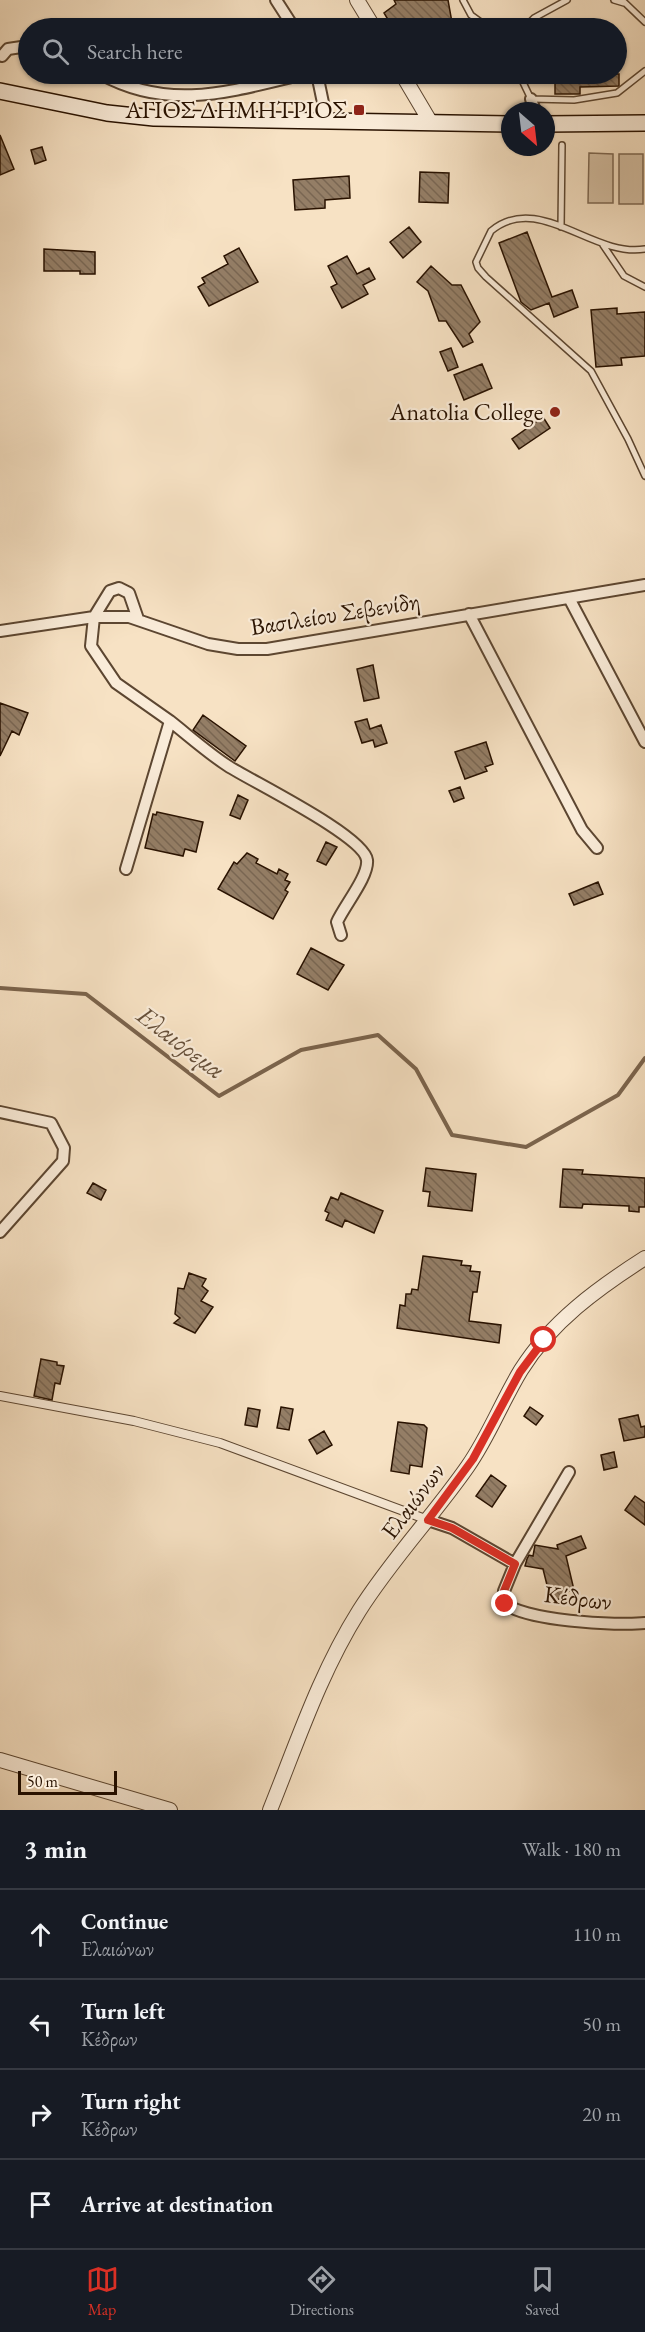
<!DOCTYPE html>
<meta charset="utf-8">
<style>
:root{--surface:#171b24;--page:#242831;--text:#f1f3f6;--muted:#9ea1a6;--line:#363941;--accent:#d93025}
body{margin:0;font-family:"EB Garamond",serif;background:var(--page);color:var(--text)}
.compass{position:absolute;left:501px;top:102px;width:54px;height:54px;border-radius:50%;background:var(--surface);box-shadow:0 2px 4px #0004;rotate:152deg}
.scale{position:absolute;left:18px;bottom:15px;width:99px;box-sizing:border-box;padding-left:6px;border:3px solid #291200;border-top:0;font-size:16px;line-height:21px;white-space:nowrap;color:#291200;-webkit-text-stroke:4px #faecd9;paint-order:stroke}
.stop{position:absolute;width:18px;height:18px;margin:-14px;border:4px solid #d93025;border-radius:50%;background:#fff}
.stop.end{background:#d93025;border-color:#fff;box-shadow:0 2px 6px #0008}
.list{margin:0;padding:0;list-style:none}
h2{display:flex;justify-content:space-between;align-items:center;height:78px;margin:0;padding:0 24px;font-size:26px}
h2 small{font-size:20px;font-weight:400;color:var(--muted)}
.list li{display:grid;grid-template-columns:39px 1fr auto;gap:18px;align-items:center;box-sizing:border-box;height:90px;padding:0 24px;border-top:2px solid var(--line)}
.list b{display:block;font-size:22px;white-space:nowrap}
.list p{margin:0;font-size:20px;white-space:nowrap;color:var(--muted)}
.list em{font-size:20px;font-style:normal;color:var(--muted)}
.icon{flex:none;width:33px;height:33px;fill:none;stroke:currentColor;stroke-width:2;stroke-linecap:round;stroke-linejoin:round}
.map{position:relative;flex:none;width:645px;height:1810px;overflow:hidden}
.search{position:absolute;background:var(--surface);box-shadow:0 2px 4px #0004;left:18px;right:18px;top:18px;height:66px;display:flex;align-items:center;gap:15px;box-sizing:border-box;padding:0 21px;border-radius:33px;color:var(--muted);font-size:22px}
.sheet{height:438px;background:var(--surface)}
nav{display:flex;justify-content:space-around;align-items:center;box-sizing:border-box;height:84px;border-top:2px solid var(--line);background:var(--surface);font-size:16px;color:var(--muted)}
nav a{display:grid;justify-items:center;gap:3px}
nav .on{color:var(--accent)}
.map>svg:first-child{display:block}
</style>
<div class="map">
<svg width="645" height="1810" viewBox="0 0 645 1810">
<defs>
<pattern id="building-back-hatch" width="6" height="6" patternUnits="userSpaceOnUse" patternTransform="scale(1.5)"><rect width="6" height="6" fill="#947e66"/><path d="M-1 5l2 2M0 0l6 6M5-1l2 2" fill="none" stroke="#796652"/></pattern>
</defs>
<rect width="100%" height="100%" fill="#f7e2c4"/>
<filter id="stains"><feTurbulence type="fractalNoise" baseFrequency=".00333" numOctaves="4"/><feColorMatrix values="0 0 0 0 .2 0 0 0 0 .09 0 0 0 0 .02 0 0 0 .5 -.17"/></filter>
<radialGradient id="worn" r=".72"><stop offset=".6" stop-color="#630" stop-opacity="0"/><stop offset="1" stop-color="#630" stop-opacity=".3"/></radialGradient>
<path fill="#d4bfa3" stroke="#7e6852" stroke-width="1.5" d="M589,153L613,154V203H588Z
M619,154H643V204H619Z"/>
<g fill="none" stroke-linecap="round" stroke-linejoin="round">
<path stroke="#7b644d" stroke-width="4" d="M0,988L86,994L219,1096L301,1050L378,1035L416,1069L452,1135L526,1147L618,1095L645,1058"/>
</g>
<path fill="url(#building-back-hatch)" stroke="#291200" stroke-width="1.5" d="M394,0H448L453,28H393L384,13L396,4Z
M555,74H619V86L580,87V94H555Z
M0,135L14,169L0,175Z
M42,147L46,160L35,164L31,150Z
M420,172L449,173L448,203L419,202Z
M349,176L350,198L325,200V208L295,210L293,180Z
M409,227L421,242L403,258L390,242Z
M527,232L552,297L572,290L578,307L554,317L549,303L531,310L521,302L499,243Z
M239,248L258,282L209,306L198,287L205,283L202,278L228,264L224,256Z
M44,249L95,252V274H80V271H44Z
M347,256L357,274L369,268L375,279L363,285L368,294L342,308L331,287L337,284L328,266Z
M431,266L452,285H461L480,322L469,334L473,342L463,347L446,321H439L428,291L417,282Z
M617,308V314L645,312V356L621,358L622,365L596,367L591,310Z
M451,348L458,367L448,371L440,352Z
M482,364L492,388L464,400L454,375Z
M543,417L550,428L519,449L512,439Z
M373,665L379,698L364,701L357,669Z
M0,703L28,713L19,735L12,731L0,756Z
M203,715L246,746L235,761L193,730Z
M367,719L370,729L381,725L387,743L375,747L373,740L362,743L355,722Z
M486,742L493,764L485,767L487,771L465,779L455,752Z
M460,787L464,798L454,802L449,791Z
M238,795L248,800L240,819L230,815Z
M157,812L203,822L196,852L185,849L183,856L145,848L153,814L156,815Z
M326,842L337,847L326,865L317,861Z
M247,853L258,859L256,863L277,874L279,869L288,874L285,880L290,882L285,890L288,892L273,919L218,889L234,862L237,864Z
M598,882L603,894L574,905L569,894Z
M311,948L344,965L328,990L297,974Z
M426,1168L476,1174L472,1211L428,1206L430,1192L423,1191Z
M563,1169L583,1170L582,1174L645,1178V1207H639V1212L629,1211V1206L583,1204L582,1208L560,1207Z
M93,1183L106,1190L101,1200L87,1193Z
M341,1193L383,1211L374,1233L345,1220L342,1227L326,1220L329,1213L325,1211L331,1197L338,1200Z
M423,1256L462,1261L461,1265L471,1266L470,1271L480,1272L477,1292H473L469,1321L501,1325L499,1343L397,1328L400,1305L405,1306L406,1294H411L412,1289L418,1290Z
M189,1273L206,1279L202,1286L208,1291L201,1301L213,1307L195,1333L174,1323L180,1318L175,1314L178,1288L184,1289Z
M41,1359L57,1362V1365L64,1366L60,1384L55,1383L52,1400L34,1396Z
M281,1407L293,1409L289,1430L277,1428Z
M530,1407L543,1416L536,1425L524,1416Z
M248,1408L260,1410L257,1427L245,1425Z
M638,1415L641,1427L645,1426V1437L624,1441L619,1419Z
M398,1422L424,1425L427,1428L422,1467L410,1465L409,1474L391,1471Z
M324,1431L332,1445L317,1454L309,1440Z
M614,1452L617,1467L604,1470L601,1455Z
M491,1475L506,1486L492,1507L476,1496Z
M635,1496L645,1503V1525L625,1510Z
M581,1536L586,1548L566,1556L574,1590L566,1592L568,1597L551,1601L543,1569L525,1566L527,1559L529,1555L533,1556L535,1545L558,1549L557,1545Z"/>
<g fill="none" stroke-linecap="round" stroke-linejoin="round">
<defs>
<path id="service" d="M463,0L471,15L489,28
M614,0L624,3
M622,0L645,22
M524,28L534,18L567,0
M519,74L531,99L574,100L617,93L645,71
M561,227L562,145
M603,245L624,276L645,287
M645,249C592,258 539,191 491,231L476,262L478,268L486,277L591,371L628,439L645,476"/>
<path id="pedestrian" d="M0,1396L134,1421L220,1443L428,1520"/>
<path id="minor" d="M276,0L294,28
M2,56L8,49L28,46
M101,74C170,112 232,91 304,74
M317,74L327,122
M531,99L535,111
M569,598L645,742
M469,614L582,830L597,848
M0,631L94,617H129L208,644L238,649H267L645,585
M170,721C189,736 208,753 228,766C253,782 364,836 367,860C369,876 344,906 337,922L341,935
M126,869L170,721L116,683L91,646L94,617L110,591L119,588L129,593L138,619
M0,1112L51,1123L64,1148L63,1161L0,1232
M428,1520L452,1528L515,1564L504,1591L503,1601C517,1621 620,1626 645,1623
M515,1564L569,1472"/>
<path id="tertiary" d="M357,0L374,28
M402,74L431,123
M0,1760L170,1810
M270,1810C297,1743 320,1673 359,1611C391,1560 434,1515 468,1466C489,1436 502,1401 521,1370C551,1322 598,1288 645,1258"/>
<path id="secondary" d="M0,91L107,113L154,118L510,124
M546,124L645,123"/>
</defs>
<use href="#service" stroke="#5c4631" stroke-width="8"/>
<use href="#pedestrian" stroke="#5c4631" stroke-width="10"/>
<use href="#minor" stroke="#5c4631" stroke-width="14"/>
<use href="#tertiary" stroke="#5c4631" stroke-width="16"/>
<use href="#secondary" stroke="#291200" stroke-width="18"/>
<use href="#service" stroke="#faecd9" stroke-width="5"/>
<use href="#pedestrian" stroke="#faecd9" stroke-width="8"/>
<use href="#minor" stroke="#faecd9" stroke-width="10"/>
<use href="#tertiary" stroke="#faecd9" stroke-width="14"/>
<use href="#secondary" stroke="#faecd9" stroke-width="15"/>
</g>
<g fill="none" stroke-linecap="round" stroke-linejoin="round">
<path stroke="#d93025" stroke-width="8" d="M505,1604L504,1591L515,1564L452,1528L428,1520L473,1459L520,1372L544,1340"/>
</g>
<g fill="#8f2418" stroke="#faecd9" stroke-width="2">
<rect x="353" y="104" width="12" height="12" rx="3"/>
<circle cx="555" cy="412" r="6"/>
</g>
<g text-anchor="middle" stroke-width="4.5" stroke-linejoin="round" paint-order="stroke">
<g font-size="24" fill="#291200" stroke="#faecd9" text-anchor="end">
<text x="347" y="118">ΑΓΙΟΣ ΔΗΜΗΤΡΙΟΣ</text>
<text x="543" y="420">Anatolia College</text>
</g>
<g font-size="24" fill="#291200" stroke="#faecd9">
<text transform="translate(335 614) rotate(-9)" y="8">Βασιλείου Σεβενίδη</text>
<text transform="translate(413 1501) rotate(-53)" y="8">Ελαιώνων</text>
<text transform="translate(578 1598) rotate(7)" y="8">Κέδρων</text>
</g>
<g font-size="26" font-style="italic" fill="#66503a" stroke="#faecd9">
<text transform="translate(181 1042) rotate(37)" y="9">Ελαιόρεμα</text>
</g>
</g>
<rect width="100%" height="100%" filter="url(#stains)"/>
<rect width="100%" height="100%" fill="url(#worn)"/>
</svg>
<svg class="compass" viewBox="-18 -18 36 36"><path d="M0-13l5 13h-10z" fill="#e53935"/><path d="M0 13l5-13h-10z" fill="#9ea1a6"/></svg>
<div class="scale">50 m</div>
<div class="stop" style="left:544px;top:1340px"></div>
<div class="stop end" style="left:505px;top:1604px"></div>
<div class="search"><svg class="icon" aria-label="search" viewBox="0 0 24 24"><circle cx="10" cy="10" r="6"/><path d="M15 15l6 6"/></svg>Search here</div>
</div>
<section class="sheet">
<h2>3 min<small>Walk · 180 m</small></h2>
<ul class="list">
<li><svg class="icon" aria-label="ahead" viewBox="0 0 24 24"><path d="M12 20V5M6 11l6-6 6 6"/></svg><div><b>Continue</b><p>Ελαιώνων</p></div><em>110 m</em></li>
<li><svg class="icon" aria-label="left" viewBox="0 0 24 24"><path d="M17 20v-9H6M10 6l-5 5 5 5"/></svg><div><b>Turn left</b><p>Κέδρων</p></div><em>50 m</em></li>
<li><svg class="icon" aria-label="right" viewBox="0 0 24 24"><path d="M7 20v-9h11M14 6l5 5-5 5"/></svg><div><b>Turn right</b><p>Κέδρων</p></div><em>20 m</em></li>
<li><svg class="icon" aria-label="arrive" viewBox="0 0 24 24"><path d="M6 21V4h12l-3 4 3 4H6"/></svg><div><b>Arrive at destination</b></div></li>
</ul>
</section>
<nav>
<a class="on"><svg class="icon" aria-label="map" viewBox="0 0 24 24"><path d="M3 6l6-2 6 2 6-2v14l-6 2-6-2-6 2zM9 4v14M15 6v14"/></svg>Map</a>
<a><svg class="icon" aria-label="directions" viewBox="0 0 24 24"><path d="M12 3l9 9-9 9-9-9zM9 14v-3h6M13 9l2 2-2 2"/></svg>Directions</a>
<a><svg class="icon" aria-label="saved" viewBox="0 0 24 24"><path d="M7 4h10v16l-5-4-5 4z"/></svg>Saved</a>
</nav>
